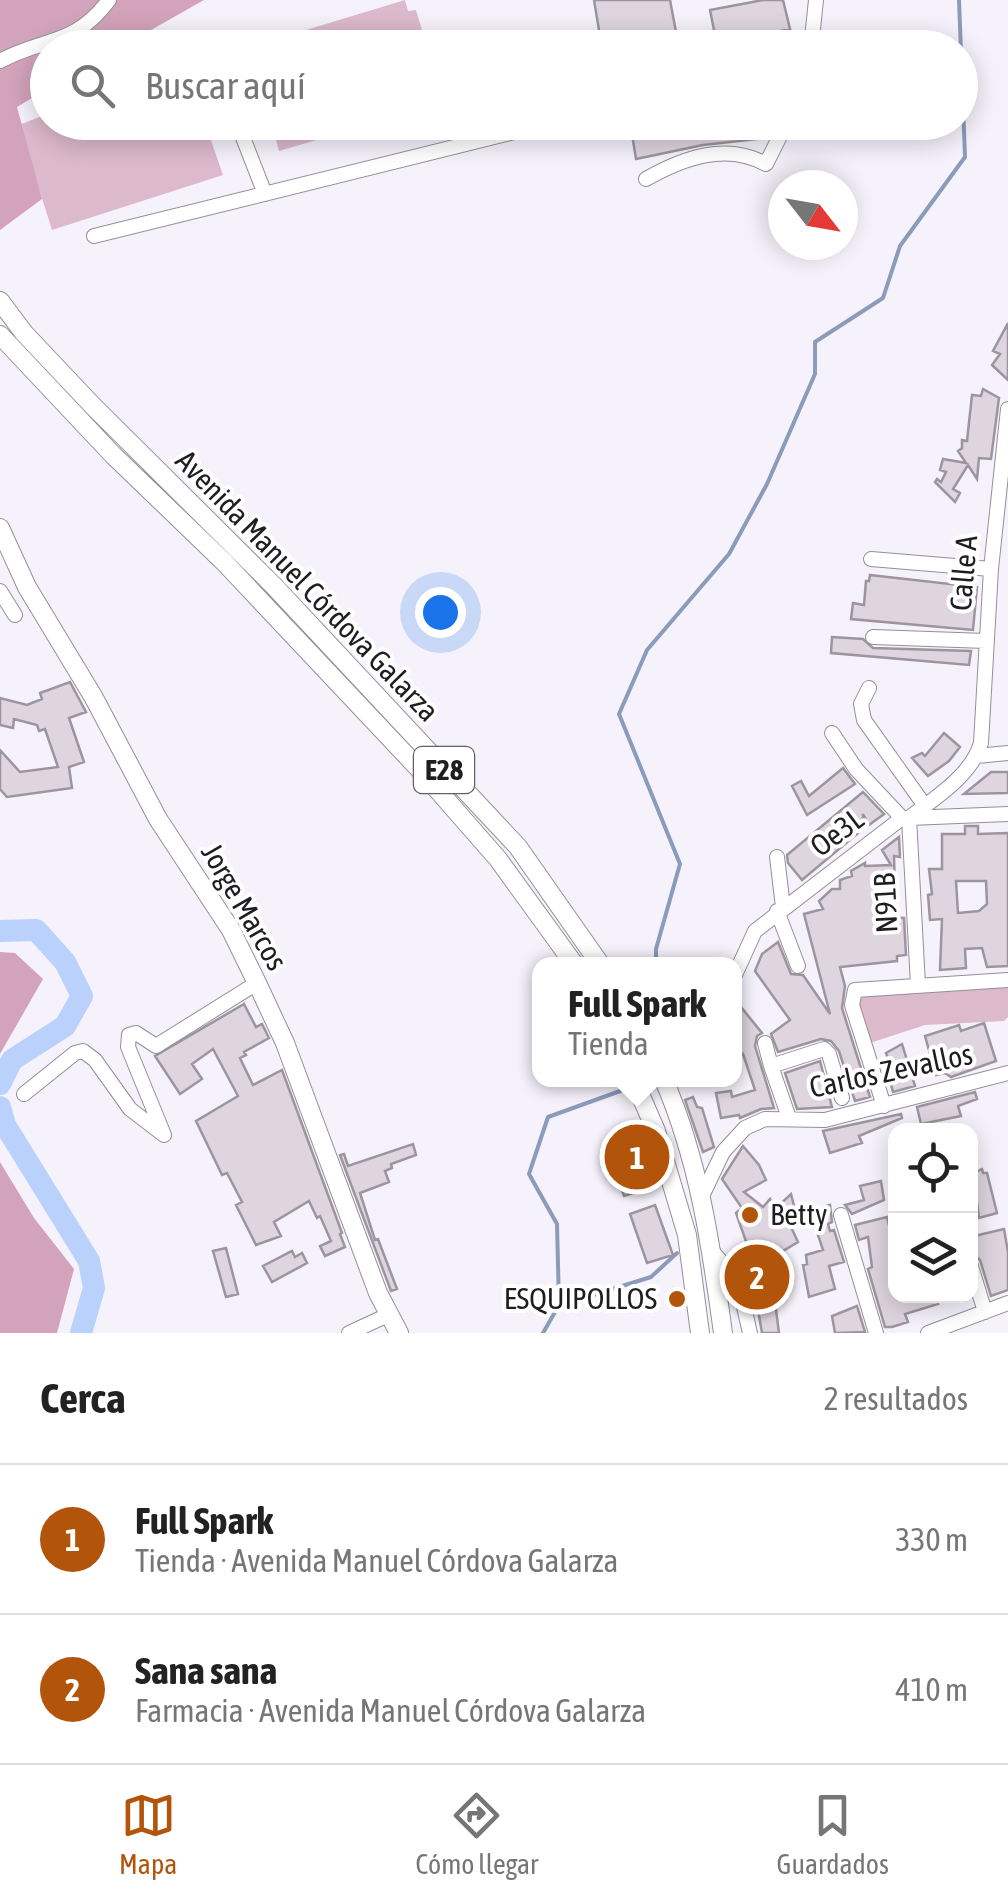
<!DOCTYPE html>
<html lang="es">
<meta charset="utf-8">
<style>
:root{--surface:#fff;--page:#f6f6f6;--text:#222;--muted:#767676;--line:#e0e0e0;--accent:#b3540b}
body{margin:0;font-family:"Asap Condensed",sans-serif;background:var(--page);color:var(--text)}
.controls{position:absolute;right:30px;bottom:30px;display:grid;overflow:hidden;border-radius:20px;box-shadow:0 5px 25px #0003}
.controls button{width:90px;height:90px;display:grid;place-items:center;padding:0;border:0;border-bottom:2px solid var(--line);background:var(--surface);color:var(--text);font:50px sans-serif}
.compass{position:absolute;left:768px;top:170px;width:90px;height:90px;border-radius:50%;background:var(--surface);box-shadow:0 5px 25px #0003;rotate:121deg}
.you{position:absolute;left:440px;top:612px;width:35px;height:35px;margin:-25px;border:8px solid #fff;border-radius:50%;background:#1a73e8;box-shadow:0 0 0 15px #1a73e833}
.badge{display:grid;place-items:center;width:65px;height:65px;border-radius:50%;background:var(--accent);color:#fff;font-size:32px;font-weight:700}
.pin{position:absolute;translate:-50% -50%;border:5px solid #fff;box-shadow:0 2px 10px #0006}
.popup{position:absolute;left:532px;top:957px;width:210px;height:130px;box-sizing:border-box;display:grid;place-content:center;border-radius:20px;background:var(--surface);filter:drop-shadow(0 2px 8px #0005);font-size:32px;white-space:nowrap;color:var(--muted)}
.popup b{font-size:38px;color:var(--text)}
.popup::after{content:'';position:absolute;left:50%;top:100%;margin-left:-20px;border:20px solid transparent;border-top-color:var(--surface)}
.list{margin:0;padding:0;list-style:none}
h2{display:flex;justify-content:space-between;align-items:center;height:130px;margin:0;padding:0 40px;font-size:42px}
h2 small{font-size:32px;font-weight:400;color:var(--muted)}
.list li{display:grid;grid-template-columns:65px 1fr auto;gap:30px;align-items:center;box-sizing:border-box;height:150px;padding:0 40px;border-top:2px solid var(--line)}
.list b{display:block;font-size:38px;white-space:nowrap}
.list p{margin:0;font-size:32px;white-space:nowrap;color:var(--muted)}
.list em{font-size:32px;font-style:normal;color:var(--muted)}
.icon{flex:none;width:55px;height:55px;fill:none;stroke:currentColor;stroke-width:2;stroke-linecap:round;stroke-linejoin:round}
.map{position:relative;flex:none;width:1008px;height:1333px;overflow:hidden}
.search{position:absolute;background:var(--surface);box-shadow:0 5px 25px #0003;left:30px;right:30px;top:30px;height:110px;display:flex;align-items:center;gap:25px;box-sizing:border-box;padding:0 35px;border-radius:55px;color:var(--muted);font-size:38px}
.sheet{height:430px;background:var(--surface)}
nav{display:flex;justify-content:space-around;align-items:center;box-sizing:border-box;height:140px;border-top:2px solid var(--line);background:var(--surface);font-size:28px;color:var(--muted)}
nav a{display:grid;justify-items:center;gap:5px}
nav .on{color:var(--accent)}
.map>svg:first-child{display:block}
</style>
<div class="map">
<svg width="1008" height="1333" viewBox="0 0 1008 1333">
<rect width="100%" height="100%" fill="#f6f2fc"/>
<path fill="#dcb9cb" d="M405,0L408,11L416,10L427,47H250Z
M47,114L48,122L205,123L223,175L52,230L19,125Z
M271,122H375V123L279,151Z
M1008,986V1017L1004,1021L925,1025L870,1043L858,1000L866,992Z"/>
<path fill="#d3a3bc" d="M0,0H204L121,47L48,48L47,89L17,107L42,199L0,230Z
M0,952L15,953L43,979L0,1054Z
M0,1162L34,1218L74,1269L57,1333H0Z"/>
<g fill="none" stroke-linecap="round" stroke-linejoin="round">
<path stroke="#8b9bba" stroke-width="4" d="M656,964V949L680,864L619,714L647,650L729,554L767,484L815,374V342L883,298L900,246L965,157L959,0
M561,1305L651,1277L677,1253
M543,1333L559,1305L557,1224L529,1174L548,1117L623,1090L625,1085"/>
<path stroke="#bad1fc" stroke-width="22" d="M0,931L36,930L65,962L82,996L65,1026L12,1060L0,1084
M0,1107L5,1125L89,1261L94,1288L81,1333"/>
</g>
<path fill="#ded5de" stroke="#9d959d" stroke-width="2.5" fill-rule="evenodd" d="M594,0H670L679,48H602Z
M763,0H783L790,29L717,45L710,10Z
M630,122H755L758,139L703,145L636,159Z
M1008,323V380L992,365L1000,354L993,351Z
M983,389L999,398L991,459L979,458L977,479L968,465L953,489L960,493L955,502L935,482L937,479L941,482L946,472L940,470L943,459L966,463L958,451L962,448V440L967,441L972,395L981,396Z
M870,575L977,587L973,630L851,619L853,603L864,605L866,581H869Z
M832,637L863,639L873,648L971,651L969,665L831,653Z
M70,682L86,712L69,718L84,762L69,767L72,788L7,797L0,789V750L20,772L58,767L45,729L39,731L37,725L14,719L13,728L0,725V698L27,705L42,699L40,693Z
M944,733L960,747L949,761L928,776L912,758L922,753L925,756Z
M843,768L855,784L807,815L792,786L801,781L809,796Z
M991,772H1008V793L964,794Z
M863,792L884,814L869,825L863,814V829L802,880L788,863L787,855Z
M965,826H978V834L1008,833V966L987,967L982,948L965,949L966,968L940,970L942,919L930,920L928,895L932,894L929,869H942V834H965ZM956,881H986L987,904L979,911L958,913Z
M899,837L900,857L894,856L895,891L885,892L886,917L904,918L906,955L897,956V961L840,967L845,986L842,1008L870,1097L855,1101L839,1051L831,1041L821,1039L778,1052L771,1034L790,1020L755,971L762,954L778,942L791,974L803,975L830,1014L804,914L823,909L819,901L832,889H840V880L852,876L851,871L865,863V866L891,865L882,850Z
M244,1004L256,1027L262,1024L269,1038L244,1052L246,1055L240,1058L253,1085L282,1070L342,1233L340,1234L345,1247L325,1256L320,1246L331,1241L320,1216L317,1218L309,1201L274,1222L281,1236L256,1245L236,1205L242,1202L227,1173L222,1175L196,1121L238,1096L213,1049L192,1064L202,1079L180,1094L155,1056Z
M741,1007L762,1033L757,1036L755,1046L774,1108L761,1109L740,1118L739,1115L721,1118L716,1093L731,1091L732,1097L755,1090L743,1054L734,1060V1016Z
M984,1023L996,1061L951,1077L945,1073L936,1075L925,1036L959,1025L961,1031Z
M902,1044L915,1086L893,1092L887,1070L892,1069L886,1053Z
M820,1061L832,1107L797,1109L785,1073Z
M975,1092L977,1099L958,1106L961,1116L921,1124L917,1107Z
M693,1097L697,1107L702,1108L714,1147L703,1152L685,1100Z
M901,1114L902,1118L859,1136L862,1143L830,1153L823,1131Z
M413,1144L416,1155L391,1164L392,1168L385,1171L389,1182L360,1193L375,1240L378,1239L397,1289L391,1291L340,1155L344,1154L348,1166Z
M743,1146L759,1165L766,1180L744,1192L763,1207L770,1199L775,1209L791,1194L794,1206L784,1212L798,1242L751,1270L740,1253L748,1247L736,1213L742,1208L722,1179Z
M639,1150L647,1182L635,1186L637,1192L624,1196L617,1175L607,1178L602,1160Z
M982,1169L983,1173H987L997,1213L979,1218L977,1202L970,1204V1175Z
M881,1181L884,1200L852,1214L845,1205L864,1200L860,1186Z
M655,1205L673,1255L647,1263L630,1214Z
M830,1205L832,1222L828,1224L830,1231L834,1230L844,1262L829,1266L835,1289L809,1297L803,1265L807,1264L806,1255L823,1250L810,1211Z
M887,1217L890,1229L896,1228V1296H935L938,1304L905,1314L908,1322L892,1327H885L868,1269L872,1267L868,1237L859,1240L855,1225Z
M1004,1229L1008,1252V1290L991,1296L980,1260L972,1253L970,1237Z
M226,1248L238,1294L226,1297L213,1251Z
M292,1251L295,1257L302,1253L307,1263L272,1282L263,1266Z
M771,1271L779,1333H762L752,1275Z
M857,1306L865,1332L835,1333L832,1316Z"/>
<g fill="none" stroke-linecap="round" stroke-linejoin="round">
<defs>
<path id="minor" d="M811,48L816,0
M0,61C44,37 74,47 109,0
M237,122L265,194
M646,179C683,158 726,142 766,164L787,122
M94,236L555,122
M871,559L991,569
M0,591L15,615
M873,637L986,641
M869,688L861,704L864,720L925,806
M832,733L856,769L902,818
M977,756L1008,753
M777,857L783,907
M777,911L798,966
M734,977L755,931L902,818H909C936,797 971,776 981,743L991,569L1008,409
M918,985L909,818L1008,814
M765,1043L771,1066
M24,1094L75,1053L83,1051L95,1060L130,1109L164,1135L128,1047L129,1035L136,1033L156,1046L257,983
M884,1106L852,1005L855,990L1008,980
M789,1118L771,1066L824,1049L829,1054L842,1098
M703,1194L723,1152L745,1128L765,1119L825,1120L1008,1073
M841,1215L876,1333
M712,1251L738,1281L750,1333
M970,1263L985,1312
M349,1333L388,1315
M928,1333L1008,1303"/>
<path id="major" d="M0,301L24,333L93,406L274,586L518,847L600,964
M0,335L113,455L224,562L421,771L498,859L574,964
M0,528L27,587L94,698L158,819L231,930L257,983L285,1043L378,1293L399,1333
M634,1080L656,1131L687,1235L700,1333
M664,1080C699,1161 711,1245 723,1333"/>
</defs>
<use href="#minor" stroke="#938f98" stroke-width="16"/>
<use href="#major" stroke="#938f98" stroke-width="20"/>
<use href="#minor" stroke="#fff" stroke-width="14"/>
<use href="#major" stroke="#fff" stroke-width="18"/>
</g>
<g fill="#b3540b" stroke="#fff" stroke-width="4">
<circle cx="750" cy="1215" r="10"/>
<circle cx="677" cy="1299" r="10"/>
</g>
<g text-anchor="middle" stroke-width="8" stroke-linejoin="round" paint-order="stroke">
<rect fill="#fff" stroke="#626163" stroke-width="2.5" x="414" y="747" width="60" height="46" rx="8"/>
<g font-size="28" font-weight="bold" fill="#1e1d20">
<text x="444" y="780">E28</text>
</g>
<g font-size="30" fill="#1e1d20" stroke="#fff">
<text transform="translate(964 573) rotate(-85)" y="10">Calle A</text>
<text transform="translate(307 586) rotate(46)" y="10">Avenida Manuel Córdova Galarza</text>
<text transform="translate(837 833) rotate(-37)" y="10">Oe3L</text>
<text transform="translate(886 903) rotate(-93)" y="10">N91B</text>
<text transform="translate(244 907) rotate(60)" y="10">Jorge Marcos</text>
<text transform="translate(891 1071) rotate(-12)" y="10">Carlos Zevallos</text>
</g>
<g font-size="30" fill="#1e1d20" stroke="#fff" text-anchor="start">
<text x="770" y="1225">Betty</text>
<text x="657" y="1309" text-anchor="end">ESQUIPOLLOS</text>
</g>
</g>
</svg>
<div class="controls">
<button><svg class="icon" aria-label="locate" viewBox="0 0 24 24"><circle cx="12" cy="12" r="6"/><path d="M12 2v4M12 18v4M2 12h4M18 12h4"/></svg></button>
<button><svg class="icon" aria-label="layers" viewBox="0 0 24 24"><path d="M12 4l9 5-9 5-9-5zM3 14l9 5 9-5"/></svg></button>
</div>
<svg class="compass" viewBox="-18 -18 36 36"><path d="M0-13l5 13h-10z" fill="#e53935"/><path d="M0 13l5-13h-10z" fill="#767676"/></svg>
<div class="you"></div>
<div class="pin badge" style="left:637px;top:1157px">1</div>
<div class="popup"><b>Full Spark</b>Tienda</div>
<div class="pin badge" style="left:757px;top:1277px">2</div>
<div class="search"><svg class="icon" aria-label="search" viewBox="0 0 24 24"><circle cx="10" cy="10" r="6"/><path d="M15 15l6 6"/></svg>Buscar aquí</div>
</div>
<section class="sheet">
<h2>Cerca<small>2 resultados</small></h2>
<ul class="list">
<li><span class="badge">1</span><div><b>Full Spark</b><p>Tienda · Avenida Manuel Córdova Galarza</p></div><em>330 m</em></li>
<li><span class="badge">2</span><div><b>Sana sana</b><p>Farmacia · Avenida Manuel Córdova Galarza</p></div><em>410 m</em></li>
</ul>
</section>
<nav>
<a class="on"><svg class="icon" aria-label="map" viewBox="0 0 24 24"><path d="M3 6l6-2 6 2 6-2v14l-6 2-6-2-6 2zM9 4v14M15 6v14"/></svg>Mapa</a>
<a><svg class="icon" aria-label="directions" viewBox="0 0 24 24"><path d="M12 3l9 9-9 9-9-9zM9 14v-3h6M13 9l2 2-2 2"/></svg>Cómo llegar</a>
<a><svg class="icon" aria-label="saved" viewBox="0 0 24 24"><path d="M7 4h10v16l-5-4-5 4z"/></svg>Guardados</a>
</nav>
